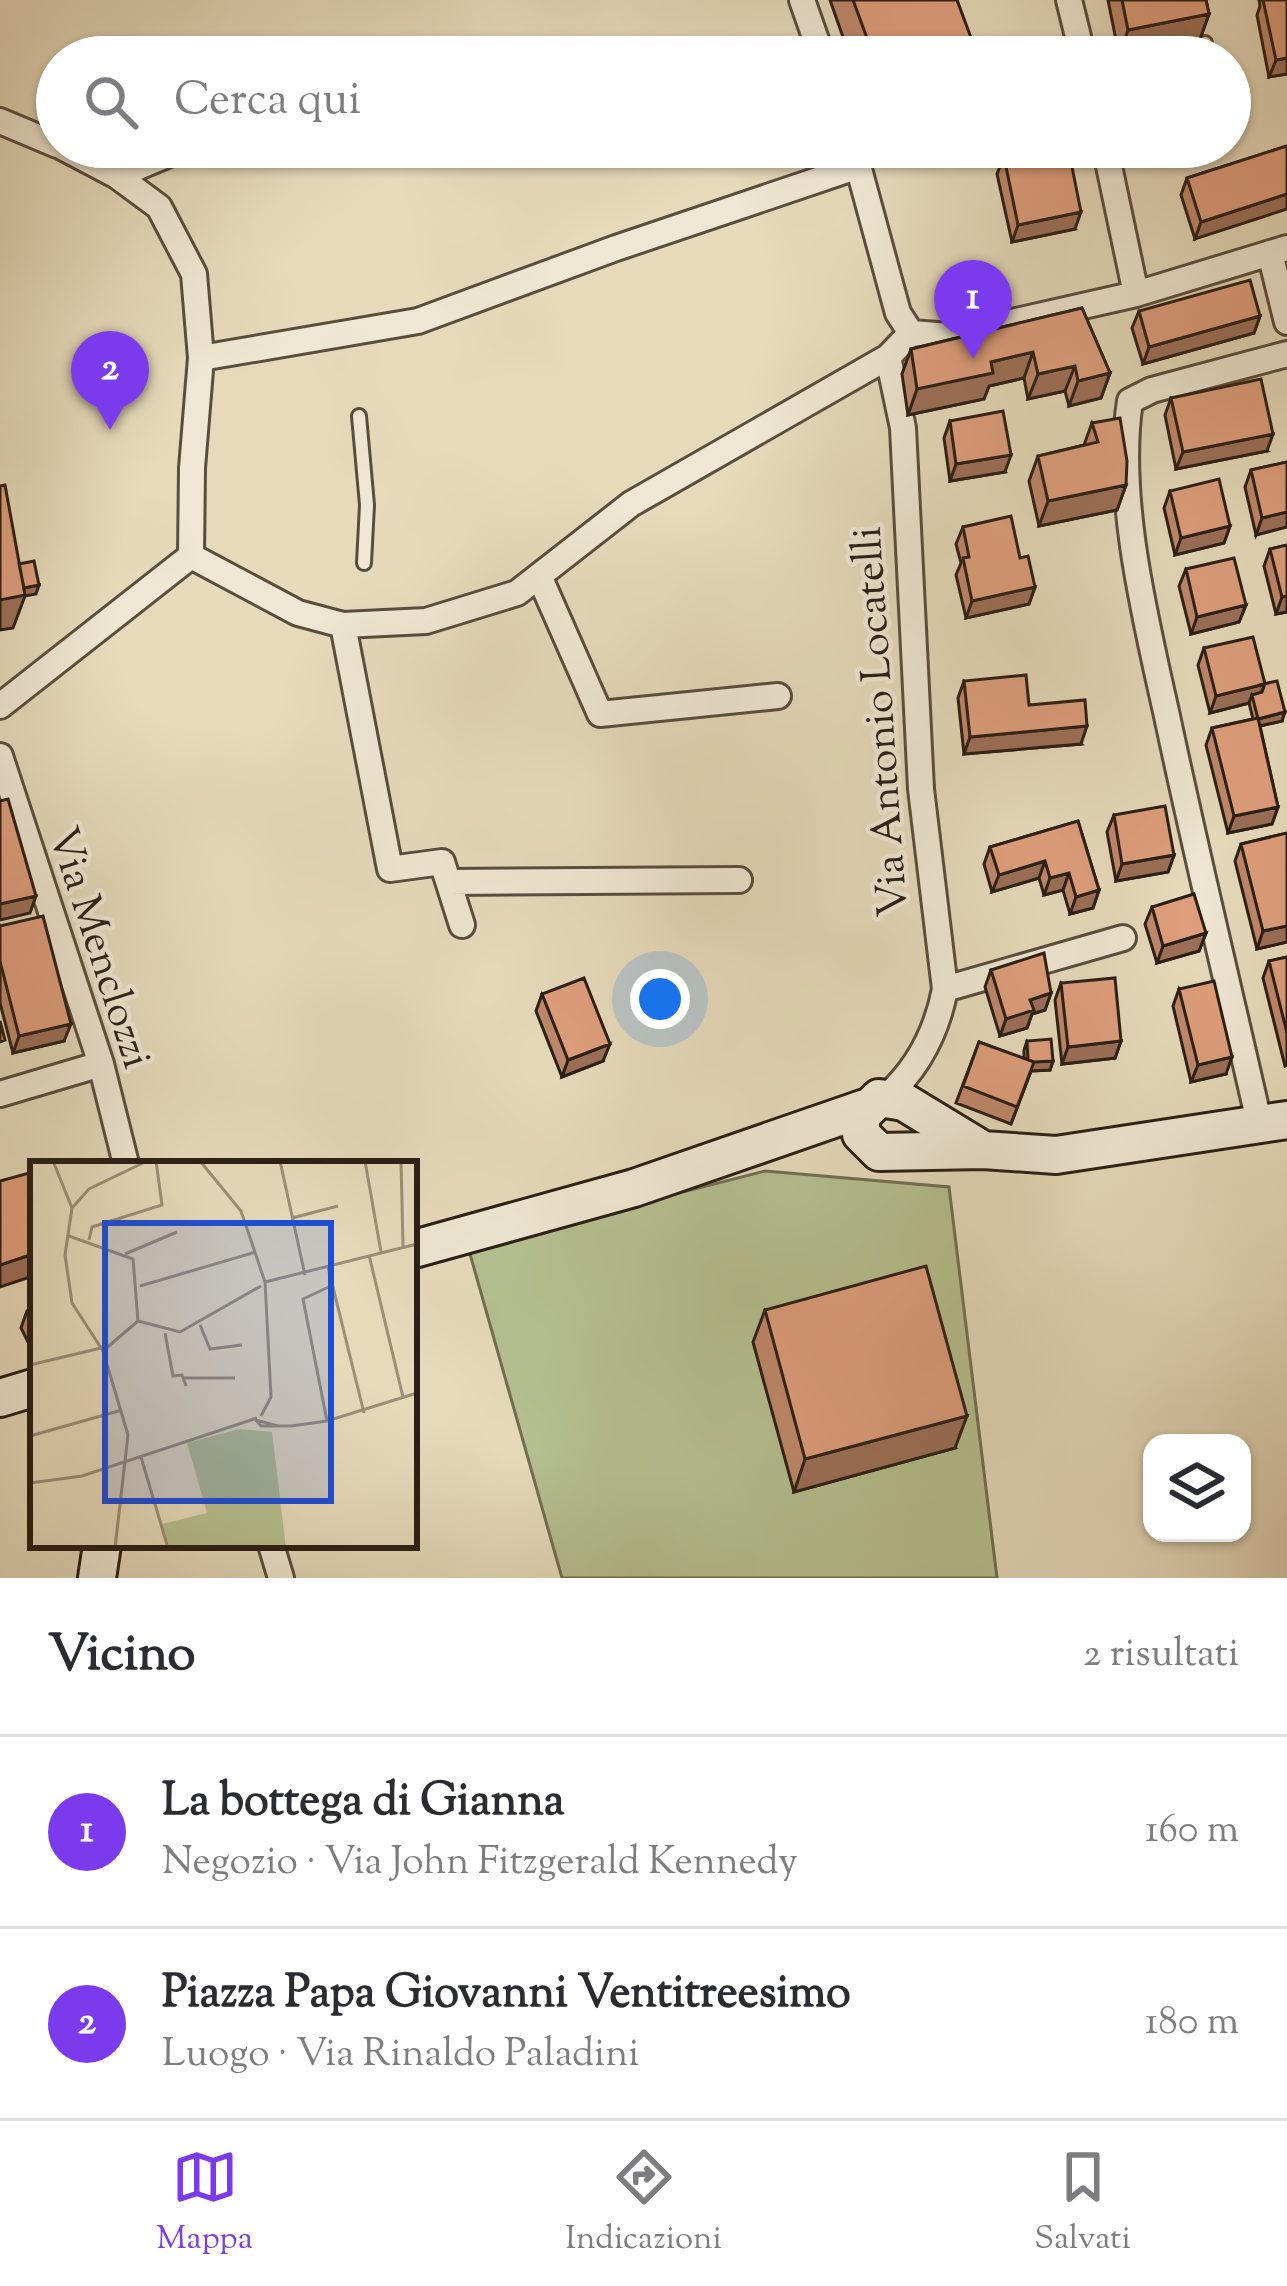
<!DOCTYPE html>
<html lang="it">
<meta charset="utf-8">
<style>
:root{--surface:#fff;--page:#f7f7f7;--text:#2b2b33;--muted:#7c7c81;--line:#e1e1e2;--accent:#7c3aed}
body{margin:0;font-family:"Sorts Mill Goudy",serif;background:var(--page);color:var(--text)}
.controls{position:absolute;right:36px;bottom:36px;display:grid;overflow:hidden;border-radius:24px;box-shadow:0 3px 9px #0004}
.controls button{width:108px;height:108px;display:grid;place-items:center;padding:0;border:0;border-bottom:3px solid var(--line);background:var(--surface);color:var(--text);font:60px sans-serif}
.you{position:absolute;left:660px;top:999px;width:42px;height:42px;margin:-30px;border:9px solid #fff;border-radius:50%;background:#1a73e8;box-shadow:0 0 0 18px #1a73e833}
.badge{display:grid;place-items:center;width:78px;height:78px;border-radius:50%;background:var(--accent);color:#fff;font-size:39px;font-weight:700}
.pin{position:absolute;translate:-50% -99px;filter:drop-shadow(0 3px 6px #0008)}
.pin::after{content:'';position:absolute;top:63px;width:42px;height:36px;background:inherit;clip-path:polygon(0 0,100% 0,50% 100%)}
.list{margin:0;padding:0;list-style:none}
h2{display:flex;justify-content:space-between;align-items:center;height:156px;margin:0;padding:0 48px;font-size:51px}
h2 small{font-size:39px;font-weight:400;color:var(--muted)}
.list li{display:grid;grid-template-columns:78px 1fr auto;gap:36px;align-items:center;box-sizing:border-box;height:192px;padding:0 48px;border-top:3px solid var(--line)}
.list b{display:block;font-size:45px;white-space:nowrap}
.list p{margin:0;font-size:39px;white-space:nowrap;color:var(--muted)}
.list em{font-size:39px;font-style:normal;color:var(--muted)}
.icon{flex:none;width:66px;height:66px;fill:none;stroke:currentColor;stroke-width:2;stroke-linecap:round;stroke-linejoin:round}
.map{position:relative;flex:none;width:1287px;height:1578px;overflow:hidden}
.search{position:absolute;background:var(--surface);box-shadow:0 3px 9px #0004;left:36px;right:36px;top:36px;height:132px;display:flex;align-items:center;gap:30px;box-sizing:border-box;padding:0 42px;border-radius:66px;color:var(--muted);font-size:45px}
.sheet{height:540px;background:var(--surface)}
nav{display:flex;justify-content:space-around;align-items:center;box-sizing:border-box;height:168px;border-top:3px solid var(--line);background:var(--surface);font-size:33px;color:var(--muted)}
nav a{display:grid;justify-items:center;gap:6px}
nav .on{color:var(--accent)}
.map>svg:first-child{display:block}
</style>
<div class="map">
<svg width="1287" height="1578" viewBox="0 0 1287 1578">
<rect width="100%" height="100%" fill="#e6dabb"/>
<filter id="stains"><feTurbulence type="fractalNoise" baseFrequency=".00167" numOctaves="4"/><feColorMatrix values="0 0 0 0 .2 0 0 0 0 .09 0 0 0 0 .02 0 0 0 .5 -.17"/></filter>
<radialGradient id="worn" r=".72"><stop offset=".6" stop-color="#630" stop-opacity="0"/><stop offset="1" stop-color="#630" stop-opacity=".3"/></radialGradient>
<path fill="#b5c090" stroke="#706f52" stroke-width="3" d="M765,1171L949,1187L997,1578H562L468,1247Z"/>
<g fill="none" stroke-linecap="round" stroke-linejoin="round">
<defs>
<path id="lane" d="M1149,57L1205,43
M903,153L924,147
M359,416L367,505L364,563"/>
<path id="street" d="M802,0L822,57
M1069,0L1083,57
M399,57L414,51
M0,121L57,145
M62,147L117,176L159,207L194,274L201,358L192,468L191,556
M853,147L898,313L911,333
M1105,147L1136,294
M117,176L186,147
M1270,253L1287,322
M911,333L950,336L1136,294L1287,248
M201,358L418,321L616,248L859,166
M191,556L298,613L343,625L426,621L517,593L631,504L888,357
M540,578L600,714L778,696
M343,625L390,869L442,862L462,925
M0,706L191,556
M0,756L101,1064L126,1164
M449,882L739,880
M945,989L1123,938
M0,1094L101,1064
M887,1096C919,1067 937,1031 945,989L921,789L903,428L888,357L911,333
M1260,1126C1229,989 1196,853 1167,716C1146,621 1115,498 1130,401L1152,390L1287,354
M271,1545L281,1578"/>
<path id="secondary" d="M983,1150L904,1102L879,1098L861,1116V1134L879,1152L983,1150L1056,1155L1287,1120
M414,1249L634,1188L865,1108
M0,1398L33,1388
M97,1578L102,1545"/>
</defs>
<use href="#lane" stroke="#594d3e" stroke-width="18"/>
<use href="#street" stroke="#594d3e" stroke-width="30"/>
<use href="#secondary" stroke="#2a1e15" stroke-width="42"/>
<use href="#lane" stroke="#efe7d3" stroke-width="12"/>
<use href="#street" stroke="#efe7d3" stroke-width="24"/>
<use href="#secondary" stroke="#efe7d3" stroke-width="36"/>
</g>
<path fill="#bf886b" stroke="#2a1e15" stroke-width="3" d="M830,0H957L974,57H850Z
M1108,0H1206L1209,14L1200,39L1119,55Z
M1259,0H1287V74L1269,77L1257,15L1260,6Z
M1287,146L1195,239L1181,195L1187,178Z
M1004,157L1075,229L1012,242L997,174Z
M1082,308L1110,373L1101,398L1069,406L1065,391L1028,399L1024,378L989,386L984,399L908,415L902,374L911,349Z
M1139,311L1260,316L1254,333L1143,364L1132,328Z
M1171,398L1267,451L1176,469L1165,415Z
M950,421L1005,472L950,481L944,438Z
M1092,423L1126,485L1117,510L1039,526L1029,481L1038,456L1084,445Z
M1287,462L1256,535L1245,487L1251,470Z
M1170,491L1230,526L1224,543L1175,555L1164,508Z
M963,527L1020,558L1035,587L1029,604L966,618L956,575L961,563L956,544Z
M1287,545V612L1276,614L1264,566L1270,549Z
M1186,569L1246,605L1239,622L1191,634L1179,586Z
M1204,648L1265,684L1282,721L1260,726L1278,807L1272,824L1228,833L1206,745L1212,728L1253,719L1249,703L1210,713L1198,665Z
M964,681L1029,705L1081,744L964,754L958,698Z
M1114,815L1174,855L1168,872L1116,881L1107,832Z
M1078,821L1099,890L1093,908L1070,914L1063,890L1044,895L1039,878L992,892L984,864L990,847Z
M1287,833V942L1257,949L1235,861L1241,844Z
M1152,907L1206,933L1199,951L1157,963L1145,924Z
M0,926L64,1041L13,1053L0,1003Z
M1287,957V1065L1285,1066L1263,978L1269,961Z
M991,970L1051,993L1045,1010L1032,1014L1027,1028L1000,1036L985,987Z
M1061,983L1121,1041L1115,1058L1062,1064L1055,1000Z
M1179,989L1226,1074L1191,1082L1173,1006Z
M542,994L603,1061L562,1077L536,1011Z
M1027,1041L1053,1061L1050,1070L1031,1071L1011,1124L956,1103L979,1042L1024,1059V1050Z
M33,1309V1352L21,1328L27,1311Z
M765,1310L955,1448L794,1492L753,1342Z"/>
<path fill="#9b6f57" stroke="#2a1e15" stroke-width="3" d="M1209,14L1200,39L1119,55L1128,30Z
M1287,58V74L1269,77L1276,60Z
M1287,194V209L1195,239L1201,222Z
M1081,212L1075,229L1012,242L1018,225Z
M1260,316L1254,333L1143,364L1149,347Z
M1033,352L1024,378L989,386L984,399L908,415L917,389L991,362Z
M1075,366L1065,391L1028,399L1038,374Z
M1110,373L1101,398L1069,406L1078,381Z
M1273,434L1267,451L1176,469L1183,452Z
M1011,455L1005,472L950,481L956,464Z
M1126,485L1117,510L1039,526L1048,501Z
M1287,512V527L1256,535L1262,518Z
M1230,526L1224,543L1175,555L1181,538Z
M39,585L36,594L25,596L13,628L0,630V600L11,590Z
M1035,587L1029,604L966,618L972,601Z
M1287,596V612L1276,614L1282,597Z
M1246,605L1239,622L1191,634L1197,617Z
M1265,684L1258,701L1252,695L1249,703L1210,713L1216,696Z
M1285,712L1282,721L1255,727L1258,719Z
M1087,726L1081,744L964,754L970,737Z
M1278,807L1272,824L1228,833L1234,816Z
M1174,855L1168,872L1116,881L1122,864Z
M1045,861L1039,878L992,892L999,875Z
M1069,873L1063,890L1044,895L1050,878Z
M1099,890L1093,908L1070,914L1076,897Z
M36,896L30,913L0,920V904Z
M1287,926V942L1257,949L1263,931Z
M1206,933L1199,951L1157,963L1163,946Z
M1051,993L1045,1010L1032,1014L1027,1028L1000,1036L1006,1019L1030,1000Z
M71,1024L64,1041L13,1053L19,1036Z
M1121,1041L1115,1058L1062,1064L1068,1047Z
M610,1044L603,1061L562,1077L568,1060Z
M1232,1057L1226,1074L1191,1082L1198,1065Z
M1053,1061L1050,1070L1031,1071L1011,1124L1031,1071L1028,1062Z
M33,1254V1269L30,1277L0,1287V1265Z
M967,1416L955,1448L794,1492L805,1459Z"/>
<path fill="#de9e7c" stroke="#2a1e15" stroke-width="3" d="M853,0H957L976,51L959,57H874Z
M1122,0H1206L1209,14L1128,30Z
M1263,0H1287V58L1276,60Z
M1181,43L1184,57H1126V55Z
M1287,146V194L1201,222L1187,178Z
M1051,147H1068L1081,212L1018,225L1004,157Z
M1250,280L1260,316L1149,347L1139,311Z
M1082,308L1110,373L1078,381L1075,366L1038,374L1033,352L991,362L993,373L917,389L911,349Z
M1261,379L1273,434L1183,452L1171,398Z
M1003,411L1011,455L956,464L950,421Z
M1120,418L1127,461L1126,485L1048,501L1038,456L1098,442L1092,423Z
M1287,462V512L1262,518L1251,470Z
M1219,479L1230,526L1181,538L1170,491Z
M5,485L25,595L0,600V486Z
M1011,516L1020,558L1028,556L1035,587L972,601L963,558L969,557L963,527Z
M1287,545V596L1282,597L1270,549Z
M1234,558L1246,605L1197,617L1186,569Z
M34,561L39,585L24,588L19,564Z
M1253,637L1265,684L1216,696L1204,648Z
M1026,675L1029,705L1085,700L1087,726L970,737L964,681Z
M1277,681L1285,712L1258,719L1252,695L1262,692L1265,684L1259,685Z
M1258,718L1278,807L1234,816L1212,728Z
M8,799L36,896L0,904V801Z
M1165,806L1174,855L1122,864L1114,815Z
M1078,821L1099,890L1076,897L1069,873L1050,878L1045,861L999,875L990,847Z
M1287,833V926L1263,931L1241,844Z
M1194,894L1206,933L1163,946L1152,907Z
M43,916L71,1024L19,1036L0,961V926Z
M1044,953L1051,993L1030,1000L1034,1010L1006,1019L991,970Z
M1287,957V1033L1269,961Z
M584,978L610,1044L568,1060L542,994Z
M1115,978L1121,1041L1068,1047L1061,983Z
M1214,981L1232,1057L1198,1065L1179,989Z
M0,1021L5,1040L0,1042Z
M1051,1039L1053,1061L1034,1062L1028,1060L1027,1041Z
M979,1042L1034,1062L1017,1107L963,1086Z
M29,1173L33,1185V1254L0,1265V1181Z
M926,1266L967,1416L805,1459L765,1310Z"/>
<g text-anchor="middle" stroke-width="9" stroke-linejoin="round" paint-order="stroke">
<g font-size="42" fill="#2a1e15" stroke="#efe7d3">
<text transform="translate(878 722) rotate(-94)" y="15">Via Antonio Locatelli</text>
<text transform="translate(102 947) rotate(72)" y="15">Via Menclozzi</text>
</g>
</g>
<g transform="translate(30 1161)">
<rect width="387" height="387" fill="#e6dabb"/>
<path d="M209,268L242,271L256,387H140L132,363L177,352L157,282Z" fill="#b5c090"/>
<path fill="none" stroke="#9b8f79" stroke-width="3" d="M23,0L42,47L35,94L42,142L73,190L98,274L85,387M170,0L211,50L235,121L241,236L231,255M250,0L275,114M335,0L351,91M371,0L373,85M42,47L59,28L117,0M262,57L308,45M39,75L103,98L108,160M59,79L62,66L132,44L126,0M95,93L147,71M339,94L373,236M298,106L334,252M235,121L387,83M110,125L226,91M108,160L150,171L231,125M170,164L180,188L212,184M135,172L143,215L152,214L156,225M73,190L108,160M0,204L71,187M154,217H205M297,260L273,138L303,124M248,265L226,259L231,265H261L297,260L387,232M0,275L92,249M111,296L138,387M0,322L52,315L227,257"/>
<path fill="#1d4ed8" fill-opacity="0.15" stroke="#1d4ed8" stroke-width="6" d="M75,62H301V340H75Z"/>
<rect width="387" height="387" fill="none" stroke="#2a1e15" stroke-width="6"/>
</g>
<rect width="100%" height="100%" filter="url(#stains)"/>
<rect width="100%" height="100%" fill="url(#worn)"/>
</svg>
<div class="controls">
<button><svg class="icon" aria-label="layers" viewBox="0 0 24 24"><path d="M12 4l9 5-9 5-9-5zM3 14l9 5 9-5"/></svg></button>
</div>
<div class="you"></div>
<div class="pin badge" style="left:973px;top:359px">1</div>
<div class="pin badge" style="left:110px;top:430px">2</div>
<div class="search"><svg class="icon" aria-label="search" viewBox="0 0 24 24"><circle cx="10" cy="10" r="6"/><path d="M15 15l6 6"/></svg>Cerca qui</div>
</div>
<section class="sheet">
<h2>Vicino<small>2 risultati</small></h2>
<ul class="list">
<li><span class="badge">1</span><div><b>La bottega di Gianna</b><p>Negozio · Via John Fitzgerald Kennedy</p></div><em>160 m</em></li>
<li><span class="badge">2</span><div><b>Piazza Papa Giovanni Ventitreesimo</b><p>Luogo · Via Rinaldo Paladini</p></div><em>180 m</em></li>
</ul>
</section>
<nav>
<a class="on"><svg class="icon" aria-label="map" viewBox="0 0 24 24"><path d="M3 6l6-2 6 2 6-2v14l-6 2-6-2-6 2zM9 4v14M15 6v14"/></svg>Mappa</a>
<a><svg class="icon" aria-label="directions" viewBox="0 0 24 24"><path d="M12 3l9 9-9 9-9-9zM9 14v-3h6M13 9l2 2-2 2"/></svg>Indicazioni</a>
<a><svg class="icon" aria-label="saved" viewBox="0 0 24 24"><path d="M7 4h10v16l-5-4-5 4z"/></svg>Salvati</a>
</nav>
